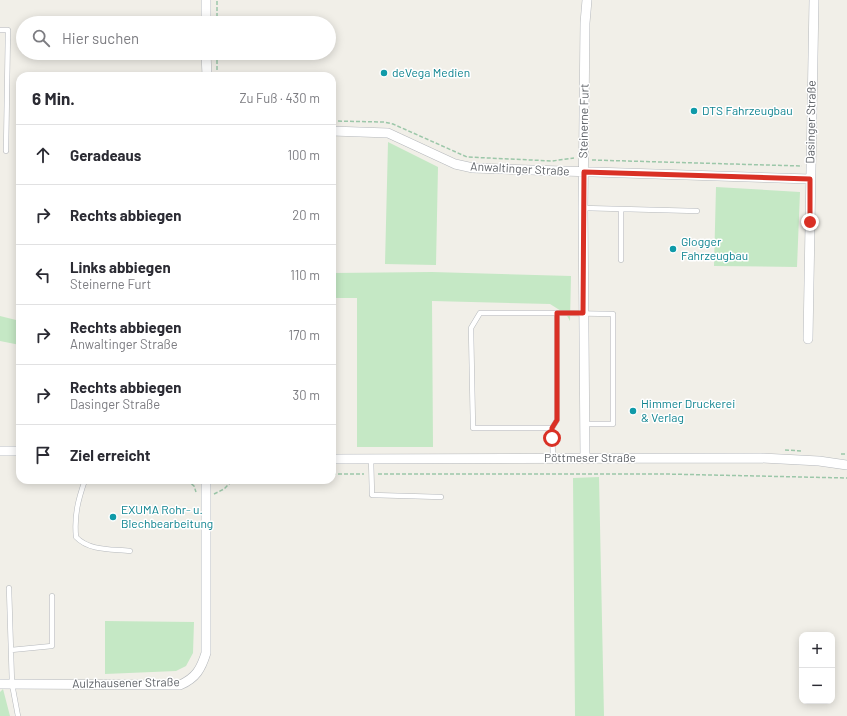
<!DOCTYPE html>
<html lang="de">
<meta charset="utf-8">
<style>
:root{--surface:#fff;--page:#f7f7f7;--text:#2b2b33;--muted:#7c7c81;--line:#e1e1e2}
body{margin:0;font-family:Barlow,sans-serif;background:var(--page);color:var(--text)}
.controls{position:absolute;right:12px;bottom:12px;display:grid;overflow:hidden;border-radius:8px;box-shadow:0 2px 10px #0003}
.controls button{width:36px;height:36px;display:grid;place-items:center;padding:0;border:0;border-bottom:1px solid var(--line);background:var(--surface);color:var(--text);font:20px sans-serif}
.stop{position:absolute;width:12px;height:12px;margin:-9px;border:3px solid #d93025;border-radius:50%;background:#fff}
.stop.end{background:#d93025;border-color:#fff;box-shadow:0 1px 4px #0008}
.list{margin:0;padding:0;list-style:none}
h2{display:flex;justify-content:space-between;align-items:center;height:52px;margin:0;padding:0 16px;font-size:17px}
h2 small{font-size:13px;font-weight:400;color:var(--muted)}
.list li{display:grid;grid-template-columns:26px 1fr auto;gap:12px;align-items:center;box-sizing:border-box;height:60px;padding:0 16px;border-top:1px solid var(--line)}
.list b{display:block;font-size:15px;white-space:nowrap}
.list p{margin:0;font-size:13px;white-space:nowrap;color:var(--muted)}
.list em{font-size:13px;font-style:normal;color:var(--muted)}
.icon{flex:none;width:22px;height:22px;fill:none;stroke:currentColor;stroke-width:2;stroke-linecap:round;stroke-linejoin:round}
.map{position:relative;flex:none;width:847px;height:716px;overflow:hidden}
.search{position:absolute;background:var(--surface);box-shadow:0 2px 10px #0003;left:16px;top:16px;width:320px;height:44px;display:flex;align-items:center;gap:10px;box-sizing:border-box;padding:0 14px;border-radius:22px;color:var(--muted);font-size:15px}
.panel{position:absolute;background:var(--surface);box-shadow:0 2px 10px #0003;left:16px;top:72px;width:320px;height:412px;border-radius:12px}
.map>svg:first-child{display:block}
</style>
<div class="map">
<svg width="847" height="716" viewBox="0 0 847 716">
<rect width="100%" height="100%" fill="#f1efe8"/>
<path fill="#c5e8c5" d="M388,142L438,167L436,265L385,264Z
M716,187L800,192L797,267L714,266Z
M432,272L571,276L570,321L566,314L550,304L432,301L433,447H357V298H332V273Z
M0,316L20,321V345L0,341Z
M599,477L604,716H575L573,478Z
M105,621L194,622L193,653L186,666L176,671L105,674Z
M3,689L10,716H0V692Z"/>
<g fill="none" stroke-linecap="round" stroke-linejoin="round">
<defs>
<path id="service" d="M0,30H8L6,151
M583,208L697,211
M621,260V209
M557,313L613,314V424H585
M552,428H473L471,328L480,313H557V420L552,428L553,459
M371,458L372,495L441,497
M85,480C78,500 74,516 76,537C89,551 112,549 130,551
M9,588L12,684L18,716
M11,650L52,646V596"/>
<path id="minor" d="M206,23V0
M206,53L207,76
M332,131L388,133L455,164L473,168L810,179
M808,339L814,0
M0,451H20
M585,458L583,208L585,23L587,0
M332,459L761,458L819,461L847,465
M0,684L180,685C196,678 201,669 206,653V480"/>
</defs>
<use href="#service" stroke="#b5b8bc" stroke-width="5.5"/>
<use href="#minor" stroke="#b5b8bc" stroke-width="10"/>
<path stroke="#9cc7a9" stroke-width="1.5" stroke-dasharray="4 2" stroke-linecap="butt" d="M217,23V0
M217,76V53
M332,121L384,122L393,124L467,157L552,161L574,158
M592,160L802,166
M785,450L803,451
M841,454H847
M332,474H364
M378,474H666L847,478
M187,480L194,486L196,492
M214,494L224,489L233,480"/>
<use href="#service" stroke="#fff" stroke-width="4.5"/>
<use href="#minor" stroke="#fff" stroke-width="9"/>
</g>
<g fill="none" stroke-linecap="round" stroke-linejoin="round">
<path stroke="#d93025" stroke-width="5" d="M552,438V428L557,420V313H583L584,172L810,179V222"/>
</g>
<g fill="#0f9aa8" stroke="#fff" stroke-width="1.5">
<circle cx="384" cy="73" r="4"/>
<circle cx="694" cy="111" r="4"/>
<circle cx="673" cy="249" r="4"/>
<circle cx="633" cy="411" r="4"/>
<circle cx="113" cy="517" r="4"/>
</g>
<g text-anchor="middle" stroke-width="3" stroke-linejoin="round" paint-order="stroke">
<g font-size="12" fill="#0d838f" stroke="#fff" text-anchor="start">
<text x="392" y="77">deVega Medien</text>
<text x="702" y="115">DTS Fahrzeugbau</text>
<text x="681" y="246">Glogger<tspan x="681" dy="14">Fahrzeugbau</tspan></text>
<text x="641" y="408">Himmer Druckerei<tspan x="641" dy="14">&amp; Verlag</tspan></text>
<text x="121" y="514">EXUMA Rohr- u.<tspan x="121" dy="14">Blechbearbeitung</tspan></text>
</g>
<g font-size="12" fill="#5f6368" stroke="#fff">
<text transform="translate(584 121) rotate(-89)" y="4">Steinerne Furt</text>
<text transform="translate(811 122) rotate(-89)" y="4">Dasinger Straße</text>
<text transform="translate(520 169) rotate(3)" y="4">Anwaltinger Straße</text>
<text x="590" y="462">Pöttmeser Straße</text>
<text transform="translate(126 683) rotate(-1)" y="4">Aulzhausener Straße</text>
</g>
</g>
</svg>
<div class="controls">
<button>+</button>
<button>−</button>
</div>
<div class="stop" style="left:552px;top:438px"></div>
<div class="stop end" style="left:810px;top:222px"></div>
<div class="search"><svg class="icon" aria-label="search" viewBox="0 0 24 24"><circle cx="10" cy="10" r="6"/><path d="M15 15l6 6"/></svg>Hier suchen</div>
<section class="panel">
<h2>6 Min.<small>Zu Fuß · 430 m</small></h2>
<ul class="list">
<li><svg class="icon" aria-label="ahead" viewBox="0 0 24 24"><path d="M12 20V5M6 11l6-6 6 6"/></svg><div><b>Geradeaus</b></div><em>100 m</em></li>
<li><svg class="icon" aria-label="right" viewBox="0 0 24 24"><path d="M7 20v-9h11M14 6l5 5-5 5"/></svg><div><b>Rechts abbiegen</b></div><em>20 m</em></li>
<li><svg class="icon" aria-label="left" viewBox="0 0 24 24"><path d="M17 20v-9H6M10 6l-5 5 5 5"/></svg><div><b>Links abbiegen</b><p>Steinerne Furt</p></div><em>110 m</em></li>
<li><svg class="icon" aria-label="right" viewBox="0 0 24 24"><path d="M7 20v-9h11M14 6l5 5-5 5"/></svg><div><b>Rechts abbiegen</b><p>Anwaltinger Straße</p></div><em>170 m</em></li>
<li><svg class="icon" aria-label="right" viewBox="0 0 24 24"><path d="M7 20v-9h11M14 6l5 5-5 5"/></svg><div><b>Rechts abbiegen</b><p>Dasinger Straße</p></div><em>30 m</em></li>
<li><svg class="icon" aria-label="arrive" viewBox="0 0 24 24"><path d="M6 21V4h12l-3 4 3 4H6"/></svg><div><b>Ziel erreicht</b></div></li>
</ul>
</section>
</div>
